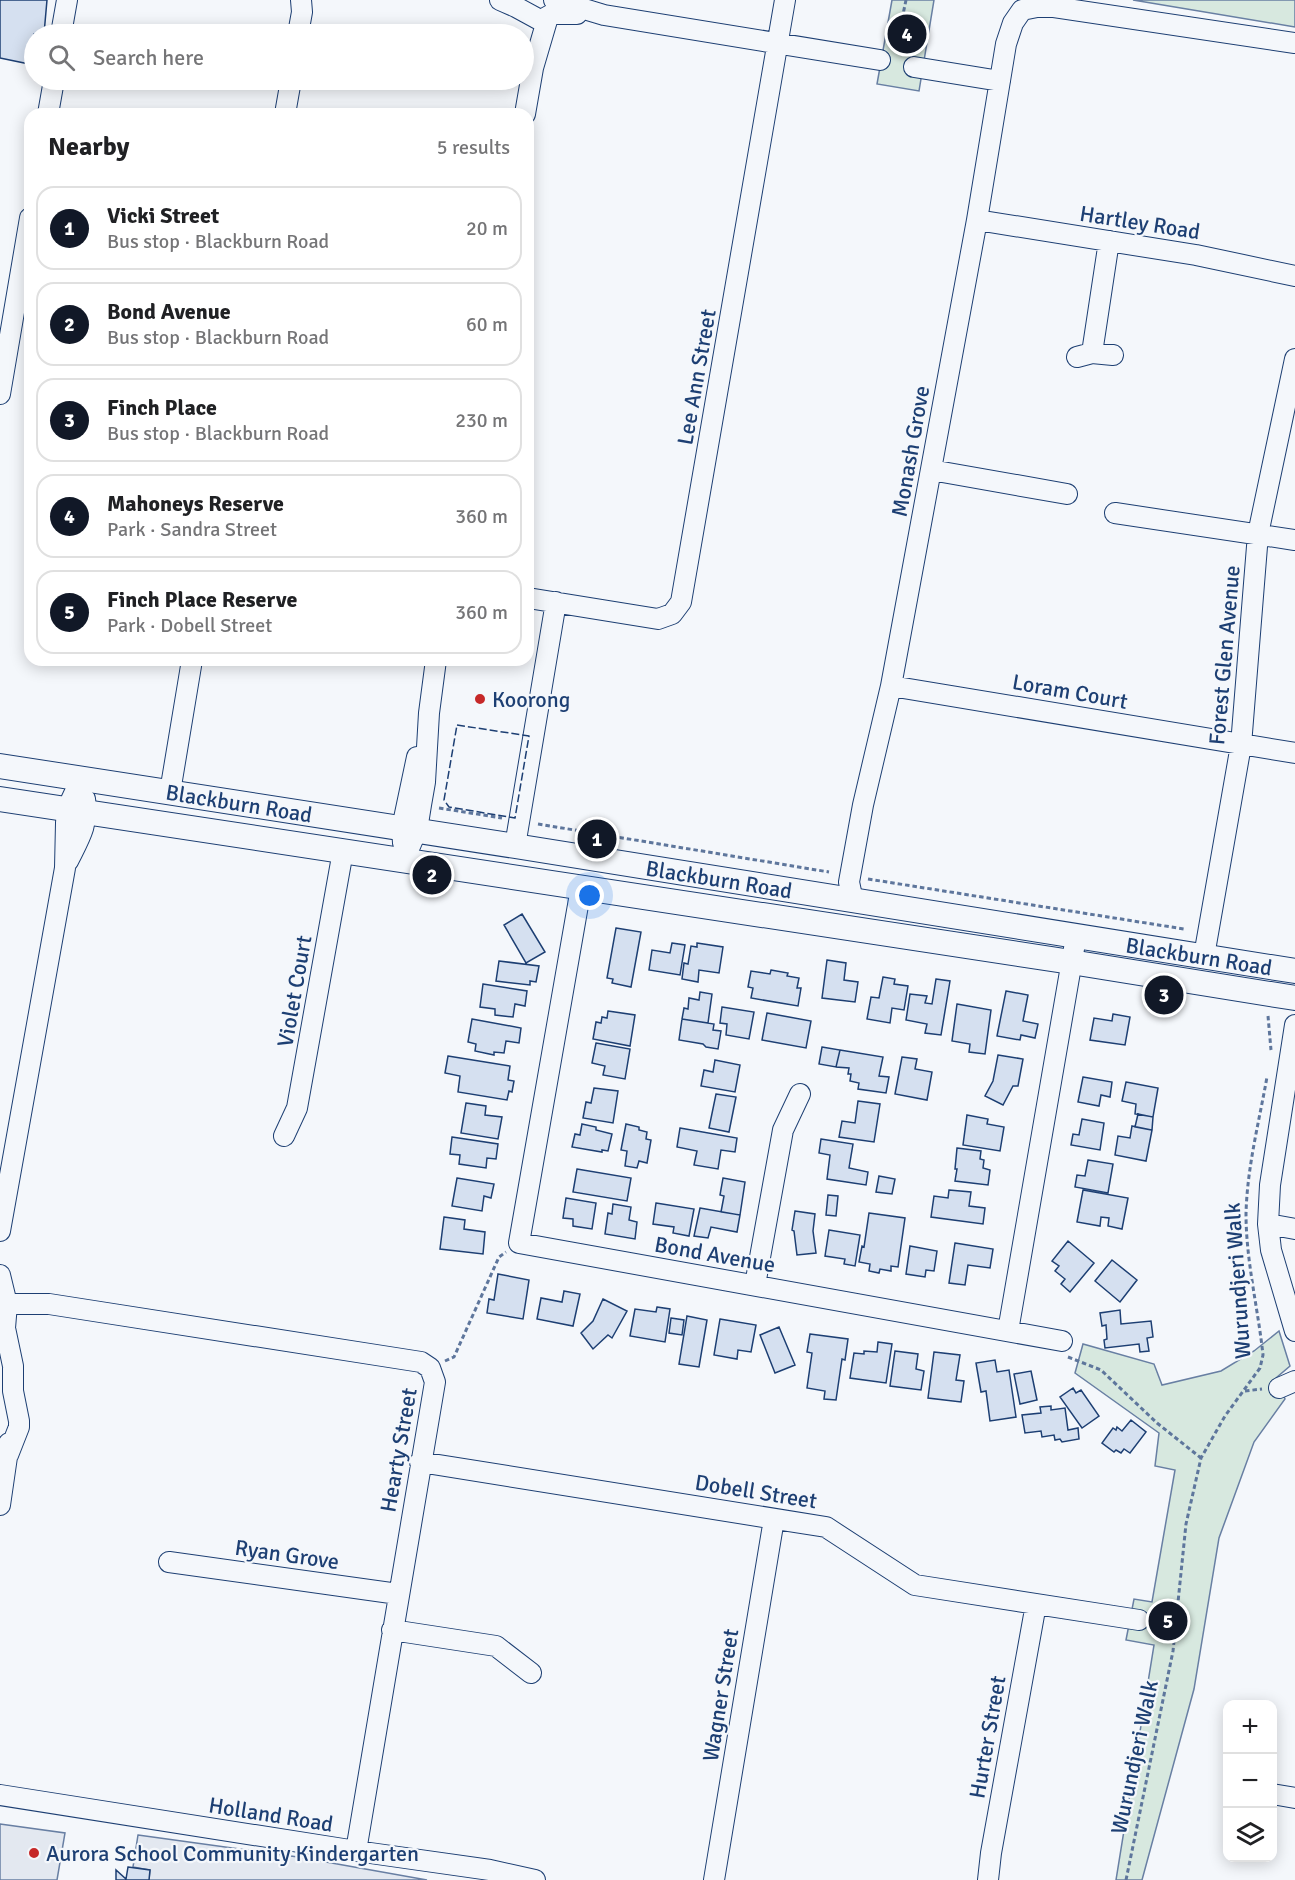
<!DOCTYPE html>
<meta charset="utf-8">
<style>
:root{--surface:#fff;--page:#f6f6f6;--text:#202124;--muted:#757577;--line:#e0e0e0;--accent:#111827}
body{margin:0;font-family:Signika,sans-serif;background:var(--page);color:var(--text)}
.controls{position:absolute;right:18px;bottom:18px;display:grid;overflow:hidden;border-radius:12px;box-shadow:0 3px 15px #0003}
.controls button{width:54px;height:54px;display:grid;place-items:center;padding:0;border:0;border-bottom:2px solid var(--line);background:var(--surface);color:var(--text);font:30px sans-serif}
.you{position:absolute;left:590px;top:896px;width:21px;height:21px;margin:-15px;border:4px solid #fff;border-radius:50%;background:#1a73e8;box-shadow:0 0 0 9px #1a73e833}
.badge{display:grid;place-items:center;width:39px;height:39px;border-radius:50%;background:var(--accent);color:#fff;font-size:20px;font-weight:700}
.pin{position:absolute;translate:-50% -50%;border:3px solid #fff;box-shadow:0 2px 6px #0006}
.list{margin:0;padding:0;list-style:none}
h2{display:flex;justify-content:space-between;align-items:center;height:78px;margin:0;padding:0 24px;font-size:26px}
h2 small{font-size:20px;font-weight:400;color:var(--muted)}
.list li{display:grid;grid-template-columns:39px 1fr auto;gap:18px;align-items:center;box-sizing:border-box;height:84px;margin:0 12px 12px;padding:0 12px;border:2px solid var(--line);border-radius:18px}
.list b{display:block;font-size:22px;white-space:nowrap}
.list p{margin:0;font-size:20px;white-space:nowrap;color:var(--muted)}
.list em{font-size:20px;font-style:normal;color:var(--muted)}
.icon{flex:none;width:33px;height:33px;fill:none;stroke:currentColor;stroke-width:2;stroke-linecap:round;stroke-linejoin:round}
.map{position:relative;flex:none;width:1295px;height:1880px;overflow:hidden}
.search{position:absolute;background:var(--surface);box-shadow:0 3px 15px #0003;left:24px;top:24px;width:510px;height:66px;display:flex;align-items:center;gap:15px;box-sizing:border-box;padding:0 21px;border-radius:33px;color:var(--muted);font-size:22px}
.panel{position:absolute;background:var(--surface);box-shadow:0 3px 15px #0003;left:24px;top:108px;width:510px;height:558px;border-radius:18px}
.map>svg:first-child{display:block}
</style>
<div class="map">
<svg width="1295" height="1880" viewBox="0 0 1295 1880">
<rect width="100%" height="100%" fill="#f4f7fb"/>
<path fill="#d7e8df" stroke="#687fa3" stroke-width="1.5" d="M892,0H934L919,91L877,84Z
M1133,0H1295V27Z
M1279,1331L1290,1366L1276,1378L1285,1399L1254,1442L1219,1538L1194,1689L1142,1880H1116L1154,1645L1126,1640L1134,1599L1152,1602L1175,1470L1155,1466L1159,1433L1075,1373L1083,1344L1154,1364L1162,1385L1221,1371L1254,1351Z"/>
<path fill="#e3e8f0" stroke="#687fa3" stroke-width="1.5" d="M0,1824L65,1833L57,1880H0Z
M138,1835L298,1857L427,1880H149L150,1870L133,1867Z"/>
<path fill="#d5e0f0" stroke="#1d3f73" stroke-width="1.5" d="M0,0H47L44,34H34V65L0,58Z
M522,914L545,952L526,963L504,925Z
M616,928L641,932L631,987L612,983L613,979L607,978Z
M672,943L685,945L680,975L649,970L652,950L670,953Z
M697,943L723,947L719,973L699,970L698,982L682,979L684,963L688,964L691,946L697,947Z
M827,960L846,963L844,980L858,982L855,1002L822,998Z
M499,961L539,966L536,982L530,981V985L496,981Z
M771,970L788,973L787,976L799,978L797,988H801L798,1006L751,998L753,988L748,987L751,971L770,974Z
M883,977L895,979L894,984L908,986L904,1010L892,1008L890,1023L867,1019L871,997L879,998Z
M936,979L950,981L941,1035L925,1033L927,1024L906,1020L910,994L927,996L925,1003L932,1004Z
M483,984L527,991L525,1006L515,1004L513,1017L495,1015V1009L480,1007Z
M1006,991L1028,995L1023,1021L1038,1024L1035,1038L1021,1035L1020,1040L997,1036Z
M700,992L712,994L708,1023L682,1019L684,1008L688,1009L689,998L699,1000Z
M957,1004L991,1010L985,1054L969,1052L970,1044L952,1041Z
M722,1007L754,1012L749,1039L726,1035L727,1024L720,1023Z
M608,1011L635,1015L630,1046L593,1039L596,1022L601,1023L602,1017L607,1018Z
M767,1013L811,1021L806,1048L762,1040Z
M1113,1014L1130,1017L1125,1045L1090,1040L1094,1018L1112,1021Z
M472,1019L521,1028L519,1043L506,1041L504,1053L494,1052V1055L475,1051L476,1044L468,1042Z
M682,1019L714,1024L713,1030L721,1031L718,1049L706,1047L703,1044L679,1040Z
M596,1043L630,1049L625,1079L603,1075L605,1066L592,1063Z
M822,1047L840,1050L836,1067L819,1064Z
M840,1050L883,1057L879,1076L889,1077L886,1093L858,1089L859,1083L850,1081L851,1074H848L849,1068L836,1067Z
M998,1055L1023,1059L1018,1086H1013L1003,1105L985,1096L993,1081Z
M448,1056L510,1066L508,1080L514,1081L512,1092L509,1091L507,1100L458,1092L460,1076L445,1073Z
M902,1057L917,1059L915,1069L932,1072L927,1100L895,1094Z
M715,1060L740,1065L735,1092L701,1086L704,1070L713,1072Z
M1083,1077L1112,1082L1110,1097L1101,1095L1099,1106L1078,1102Z
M1126,1082L1158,1088L1153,1117L1135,1114L1136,1104L1122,1101Z
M594,1088L618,1091L613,1123L583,1118L586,1102L591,1103Z
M716,1094L736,1097L729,1132L709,1128Z
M858,1101L880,1104L874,1142L839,1137L842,1121L855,1123Z
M466,1103L486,1106L485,1115L502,1117L498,1139L461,1133Z
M1138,1114L1153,1117L1152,1130L1135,1127Z
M967,1115L988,1119L987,1124L1004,1127L1000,1151L963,1145Z
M1082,1119L1104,1123L1100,1150L1071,1145L1073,1134L1079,1135Z
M582,1124L596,1127V1130L612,1134L608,1151L602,1150V1152L572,1147L575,1134L580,1135Z
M626,1124L639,1127V1130L647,1132L646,1139L651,1140L647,1163L639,1161L637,1168L625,1166L627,1151L621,1150Z
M1132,1126L1152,1130L1146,1161L1115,1155L1118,1136L1130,1138Z
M680,1128L737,1138L735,1152L721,1150L718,1169L694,1165L697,1151L677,1147Z
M452,1137L498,1144L496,1159L487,1158L486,1168L459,1164L460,1155L450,1154Z
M821,1139L853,1144L849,1168L868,1172L866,1185L827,1179L830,1155L819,1153Z
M957,1148L981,1151L980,1159L984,1160L983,1168L990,1170L988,1185L955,1181L957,1169H955Z
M1088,1160L1113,1164L1108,1193L1075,1187L1077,1175L1085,1176Z
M577,1169L631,1178L627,1201L573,1192Z
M879,1176L895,1179L892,1194L876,1192Z
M457,1178L494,1184L491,1198L484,1196L482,1211L452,1206Z
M723,1178L745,1182L740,1215L721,1212L724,1196L720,1195Z
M949,1190L971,1192L969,1206L985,1208L983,1224L931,1217L934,1196L948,1198Z
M1083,1190L1128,1198L1122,1229L1108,1226L1109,1218L1101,1217L1100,1226L1077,1222Z
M828,1195L838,1196L836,1216L826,1215Z
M566,1198L596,1203L592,1229L573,1226V1219L563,1218Z
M656,1203L694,1209L689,1236L673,1233L674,1227L653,1224Z
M613,1204L631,1207L629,1220L637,1222L635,1239L605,1234L608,1213L612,1214Z
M700,1208L740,1215L737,1232L711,1227L708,1238L694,1236Z
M795,1211L815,1214L813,1231L816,1253L797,1255L794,1231L792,1230Z
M869,1213L905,1218L898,1267L891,1266V1271L880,1269L879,1273L869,1271L870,1264L859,1262L862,1246L864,1247Z
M444,1217L465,1220L464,1229L485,1232L483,1254L440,1249Z
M829,1230L860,1235L855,1266L844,1264L845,1259L825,1256Z
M1068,1241L1094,1263L1070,1292L1061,1284L1065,1279L1055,1271L1059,1266L1052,1261Z
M955,1243L993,1249L990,1268L968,1265L965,1285L949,1283Z
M910,1246L937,1251L934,1271L926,1270L925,1277L906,1274Z
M1112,1260L1137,1280L1120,1302L1095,1281Z
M498,1274L529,1280L523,1319L487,1313L489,1299L494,1300Z
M564,1291L580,1294L573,1326L537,1319L541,1298L562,1302Z
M603,1299L627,1311L612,1338L608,1335L593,1349L581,1333L593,1321Z
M657,1307L670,1309L665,1342L630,1336L635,1309L656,1312Z
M1120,1310L1121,1324L1151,1321L1153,1337L1147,1338L1149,1351L1140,1352L1139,1344L1105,1348L1104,1340L1107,1339L1106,1325L1102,1326L1100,1313Z
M687,1316L707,1320L699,1367L679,1364Z
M671,1318L684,1320L682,1335L669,1333Z
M720,1319L756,1325L751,1352L738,1350L737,1359L714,1355Z
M779,1327L795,1365L775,1373L760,1335Z
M810,1334L848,1339L845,1360L842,1359L836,1400L824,1399L825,1391L807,1388L812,1353L807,1352Z
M878,1342L892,1344L886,1383L850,1378L854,1353L864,1354V1351L877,1352Z
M895,1351L918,1354L916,1369L924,1371L921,1390L890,1386Z
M934,1352L960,1355L956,1380L964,1381L961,1402L928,1398Z
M995,1360L997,1372L1009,1370L1016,1417L990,1421L986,1391L981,1392L976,1363Z
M1031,1371L1037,1400L1020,1404L1014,1374Z
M1073,1388L1076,1393L1081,1390L1099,1416L1082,1428L1060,1397Z
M1051,1406V1410L1065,1408L1068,1430L1078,1428L1079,1439L1062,1442L1060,1439L1055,1440L1054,1435L1042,1437L1041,1431L1025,1433L1022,1415L1041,1413L1040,1407Z
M1131,1420L1146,1432L1130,1453L1124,1449L1121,1453L1116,1450L1114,1452L1102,1443L1113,1428L1116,1430L1117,1427L1122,1431Z
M128,1867L150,1870L149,1880H116V1870L126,1879Z"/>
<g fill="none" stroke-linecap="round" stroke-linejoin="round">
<defs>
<path id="minor" d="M500,0L516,7L538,19H543L552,14H577
M554,0L604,15L880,60
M61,34L67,0
M298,34L302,12L301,0
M914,67L1000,81
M48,114L54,80
M285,114L291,80
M525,114L533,68L548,17
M977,220L1196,255L1295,276
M1092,353L1109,241
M1077,357L1092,353L1113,355
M0,394L30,218
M931,470L1067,494
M1115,513L1295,540
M528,598L658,619L672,614L681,602L785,0
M891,686L1295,753
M170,792L192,660
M403,843L402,828L417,757
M515,846L556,602
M404,860L417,830L421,805L425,782L429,713L436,660
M68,861C79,839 89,824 85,799
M581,888L519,1243L1062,1341
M853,901L849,882L863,805L891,686L977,220L1006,44L1013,23L1022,10L1037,7H1054L1295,43
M1204,956L1241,745L1258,534L1295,359
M1295,1025L1270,1185L1268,1224L1271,1250L1295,1331
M284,1136L297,1108L343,851
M1268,1224L1295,1229
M0,1231L65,868L66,823L67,809L81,779
M0,1275L7,1304L5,1328L13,1366V1391L19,1421V1427L8,1455
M755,1285L783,1130L800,1094
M0,1302L7,1304H49L421,1362L430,1368L435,1382L356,1851
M1008,1331L1076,937
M1279,1388L1295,1381
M420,1462L826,1527L915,1585L1139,1620
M0,1505L9,1443
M169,1562L398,1594
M392,1630L496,1646L531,1673
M1272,1794L1295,1798
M0,1795L356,1851L490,1870L535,1880
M714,1880L774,1519
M988,1880L991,1853L1036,1604"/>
<path id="major" d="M0,766L515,846L1295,971
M0,799L1071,962L1295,998"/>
</defs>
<use href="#minor" stroke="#1d3f73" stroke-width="22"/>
<use href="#major" stroke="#1d3f73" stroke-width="26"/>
<path stroke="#5e769c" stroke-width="3" stroke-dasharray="4.5 3" stroke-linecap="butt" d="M892,47L900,29L906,0
M439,808L502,818
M538,824L829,872
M868,879L1184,929
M1268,1016L1271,1050
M1068,1357L1101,1370L1157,1423L1201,1458
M445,1361L454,1357L499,1257L506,1252
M1245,1391L1262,1389
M1155,1614L1177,1606
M1126,1880L1173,1651L1186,1524L1201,1458L1225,1416L1260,1368L1263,1355C1258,1308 1246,1261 1246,1214C1247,1168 1259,1122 1267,1077"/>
<use href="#minor" stroke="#f4f7fb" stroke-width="20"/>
<use href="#major" stroke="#f4f7fb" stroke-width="24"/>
<path stroke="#1d3f73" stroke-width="1.5" stroke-dasharray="8 3" stroke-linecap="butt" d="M457,725L529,736L515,818L449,807L444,800Z"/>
</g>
<g fill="#c62828" stroke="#f4f7fb" stroke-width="2">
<circle cx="480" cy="699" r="6"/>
<circle cx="34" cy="1853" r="6"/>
</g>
<g text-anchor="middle" stroke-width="4.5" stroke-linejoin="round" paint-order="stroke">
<g font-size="22" fill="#1d3f73" stroke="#f4f7fb">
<text transform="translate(1140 222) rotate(9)" y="8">Hartley Road</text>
<text transform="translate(696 377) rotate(-80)" y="8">Lee Ann Street</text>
<text transform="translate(910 451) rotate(-80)" y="8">Monash Grove</text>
<text transform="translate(1224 655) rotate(-85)" y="8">Forest Glen Avenue</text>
<text transform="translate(1070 691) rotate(10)" y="8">Loram Court</text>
<text transform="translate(239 803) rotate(9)" y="8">Blackburn Road</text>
<text transform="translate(719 879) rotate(9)" y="8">Blackburn Road</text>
<text transform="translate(1199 956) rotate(9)" y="8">Blackburn Road</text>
<text transform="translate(294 991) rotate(-80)" y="8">Violet Court</text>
<text transform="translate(715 1254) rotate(10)" y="8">Bond Avenue</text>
<text transform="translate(1237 1281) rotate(-94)" y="8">Wurundjeri Walk</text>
<text transform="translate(398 1450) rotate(-80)" y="8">Hearty Street</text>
<text transform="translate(756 1491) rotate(9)" y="8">Dobell Street</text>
<text transform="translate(287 1554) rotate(8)" y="8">Ryan Grove</text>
<text transform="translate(720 1695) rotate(-81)" y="8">Wagner Street</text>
<text transform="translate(987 1737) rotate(-80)" y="8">Hurter Street</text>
<text transform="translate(1134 1757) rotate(-78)" y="8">Wurundjeri Walk</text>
<text transform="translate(271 1814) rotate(9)" y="8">Holland Road</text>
</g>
<g font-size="22" fill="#1d3f73" stroke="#f4f7fb" text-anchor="start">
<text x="492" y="707">Koorong</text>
<text x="46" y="1861">Aurora School Community Kindergarten</text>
</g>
</g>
</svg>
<div class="controls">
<button>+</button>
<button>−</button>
<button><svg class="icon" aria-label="layers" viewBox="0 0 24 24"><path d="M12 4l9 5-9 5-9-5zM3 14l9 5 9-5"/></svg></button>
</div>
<div class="you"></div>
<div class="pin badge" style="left:597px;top:839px">1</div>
<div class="pin badge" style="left:432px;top:875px">2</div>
<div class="pin badge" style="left:1164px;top:995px">3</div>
<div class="pin badge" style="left:907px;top:34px">4</div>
<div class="pin badge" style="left:1168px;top:1621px">5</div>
<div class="search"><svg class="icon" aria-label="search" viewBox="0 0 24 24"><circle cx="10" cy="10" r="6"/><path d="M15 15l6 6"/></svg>Search here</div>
<section class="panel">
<h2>Nearby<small>5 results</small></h2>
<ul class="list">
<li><span class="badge">1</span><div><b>Vicki Street</b><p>Bus stop · Blackburn Road</p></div><em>20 m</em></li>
<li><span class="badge">2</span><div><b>Bond Avenue</b><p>Bus stop · Blackburn Road</p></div><em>60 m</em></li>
<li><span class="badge">3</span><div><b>Finch Place</b><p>Bus stop · Blackburn Road</p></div><em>230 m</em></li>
<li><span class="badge">4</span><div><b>Mahoneys Reserve</b><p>Park · Sandra Street</p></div><em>360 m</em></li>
<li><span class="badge">5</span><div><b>Finch Place Reserve</b><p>Park · Dobell Street</p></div><em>360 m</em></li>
</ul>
</section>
</div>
